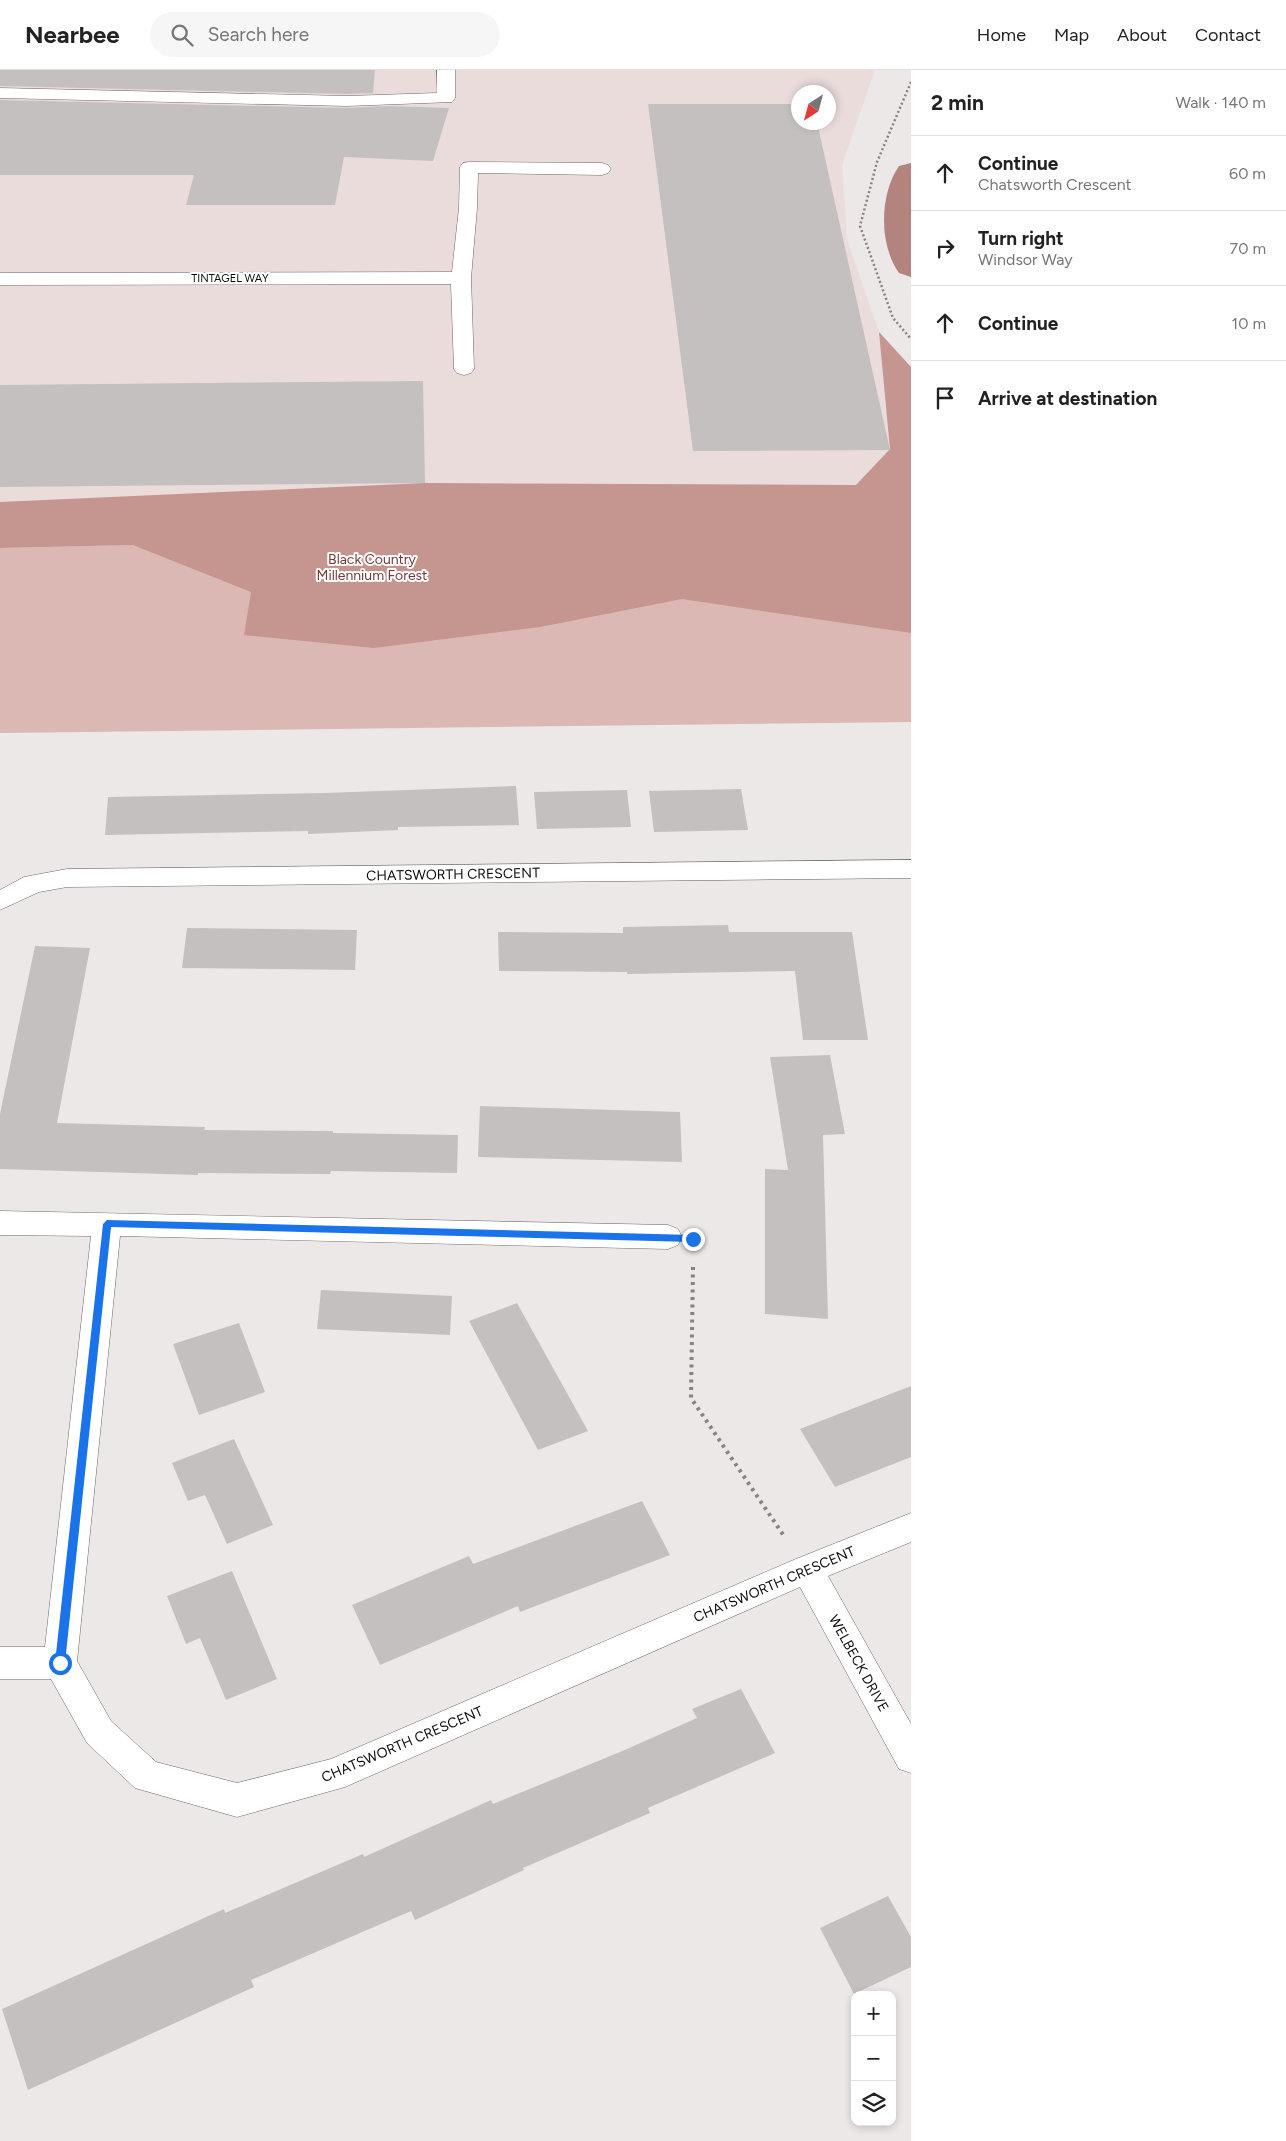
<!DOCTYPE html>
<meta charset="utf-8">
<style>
:root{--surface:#fff;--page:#f6f6f6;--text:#222;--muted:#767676;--line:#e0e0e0}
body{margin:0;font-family:Figtree,sans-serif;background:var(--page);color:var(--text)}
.controls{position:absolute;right:15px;bottom:15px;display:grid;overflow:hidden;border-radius:10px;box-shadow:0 2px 8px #0003}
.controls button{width:45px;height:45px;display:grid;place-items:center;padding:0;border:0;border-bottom:1px solid var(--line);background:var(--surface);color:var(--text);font:25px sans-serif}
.compass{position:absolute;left:791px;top:15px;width:45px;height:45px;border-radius:50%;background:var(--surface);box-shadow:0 2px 8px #0003;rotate:216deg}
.stop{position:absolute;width:15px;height:15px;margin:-11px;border:4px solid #1a73e8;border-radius:50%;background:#fff}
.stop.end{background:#1a73e8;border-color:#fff;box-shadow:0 1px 5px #0008}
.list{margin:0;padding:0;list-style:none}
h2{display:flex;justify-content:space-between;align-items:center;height:65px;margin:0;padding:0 20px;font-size:21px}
h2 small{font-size:16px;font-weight:400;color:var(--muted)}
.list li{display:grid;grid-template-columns:32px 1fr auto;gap:15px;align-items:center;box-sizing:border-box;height:75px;padding:0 20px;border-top:1px solid var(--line)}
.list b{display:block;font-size:19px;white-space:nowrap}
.list p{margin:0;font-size:16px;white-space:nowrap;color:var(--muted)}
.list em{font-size:16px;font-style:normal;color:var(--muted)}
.icon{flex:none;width:28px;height:28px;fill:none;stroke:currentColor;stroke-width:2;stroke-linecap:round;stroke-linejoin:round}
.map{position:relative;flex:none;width:911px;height:2071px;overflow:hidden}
header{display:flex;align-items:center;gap:30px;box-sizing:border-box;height:70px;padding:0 25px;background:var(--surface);border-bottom:1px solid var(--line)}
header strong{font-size:24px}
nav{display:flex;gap:28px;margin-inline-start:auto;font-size:18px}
.search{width:350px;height:45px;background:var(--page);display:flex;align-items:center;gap:12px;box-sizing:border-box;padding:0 18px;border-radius:28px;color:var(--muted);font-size:19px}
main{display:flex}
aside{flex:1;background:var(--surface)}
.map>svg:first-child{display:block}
</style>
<header>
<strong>Nearbee</strong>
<div class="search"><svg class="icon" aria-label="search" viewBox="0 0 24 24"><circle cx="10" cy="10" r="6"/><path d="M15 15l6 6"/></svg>Search here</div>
<nav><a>Home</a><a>Map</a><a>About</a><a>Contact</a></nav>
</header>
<main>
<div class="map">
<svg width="911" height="2071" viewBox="0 0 911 2071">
<rect width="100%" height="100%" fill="#ece8e7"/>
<path fill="#eadcdb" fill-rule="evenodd" d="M0,0H875L842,95L847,169L879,262L911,297V463L433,468L0,478ZM798,22H828V52H798Z"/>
<path fill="#dbb8b4" d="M911,463V652L0,663V478L433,468Z"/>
<path fill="#c59590" d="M879,262L911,297V563L682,529L540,557L374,578L244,565L251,522L133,475L0,478V432L425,413L856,415L890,379Z"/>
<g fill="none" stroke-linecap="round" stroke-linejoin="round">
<path fill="#b3837e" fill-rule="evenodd" d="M911,93V207L899,203C879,175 879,125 899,96Z"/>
</g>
<path fill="#c4c0bf" d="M0,0H375L373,23L347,24L0,16Z
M0,30L347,38L388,36L449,38L433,91L344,87L335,135H186L194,105H0Z
M648,34H798V52H817L890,380L693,381Z
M423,311L425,413L0,417V315Z
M516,716L519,755L398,757V760L308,764V761L105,765L108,727L325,723Z
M741,719L748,760L654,762L649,721Z
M627,720L631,757L537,759L534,722Z
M728,855L729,862H852L868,970H803L795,901L627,904V902L499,901L498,862L623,863V857Z
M187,858L357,860L355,900L182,898Z
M35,876L90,878L57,1053L205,1057L204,1060L333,1061V1063L458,1065L457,1103L331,1101L330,1104L198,1103V1105L0,1099V1044Z
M830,985L845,1064L823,1065L828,1249L765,1244V1099L788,1100L770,987Z
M480,1036L680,1042L682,1092L478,1087Z
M321,1220L452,1226L450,1265L317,1259Z
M517,1233L588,1361L538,1380L469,1251Z
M239,1253L265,1322L199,1345L173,1274Z
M911,1316V1387L835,1417L800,1359Z
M234,1369L273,1455L227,1474L205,1425L188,1431L172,1393Z
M642,1431L670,1485L520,1542L518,1536L380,1595L352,1535L469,1486L473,1494Z
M232,1501L277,1609L226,1630L200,1568L186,1574L167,1526Z
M741,1619L775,1683L648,1738L650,1743L523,1798L524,1800L415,1850L411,1841L251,1910L254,1917L28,2020L2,1939L224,1839L225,1843L363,1784L364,1787L491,1730L493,1734L620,1682L697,1648L692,1639Z
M888,1826L911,1867V1897L854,1924L820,1858Z"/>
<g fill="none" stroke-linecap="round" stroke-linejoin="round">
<defs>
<path id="service" d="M437,0H455V28L452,32L347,36L0,28V18L347,26L437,23Z
M469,92L602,93L608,95L611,99L608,103L602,105L478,103L477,138L471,208L474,299L471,303L464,305L457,303L454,299L451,214L0,215V203L452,202L459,138L460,97L463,93Z"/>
<path id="minor" d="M911,790V808L67,817L39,822L0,840V820L24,807L67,799Z
M0,1141L668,1155L678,1159L682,1167L678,1175L668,1179L120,1166L77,1591L111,1651L156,1692L237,1713L331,1689L796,1489L911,1443V1472L828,1506L911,1654V1703L899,1699L800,1517L345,1717L237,1747L135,1718L87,1673L51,1609H0V1577H45L91,1166L0,1165Z"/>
</defs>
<use href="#service" stroke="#6c6767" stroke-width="1"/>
<use href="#minor" stroke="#6c6767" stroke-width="1"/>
<path stroke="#858382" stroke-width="2.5" stroke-dasharray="2 2.5" stroke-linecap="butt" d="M911,12L877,92L860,156L893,248L911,269"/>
<path stroke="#858382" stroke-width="4" stroke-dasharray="3 4.5" stroke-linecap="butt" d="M693,1197L691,1328L784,1466"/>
<use href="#service" fill="#fff" fill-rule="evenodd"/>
<use href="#minor" fill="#fff" fill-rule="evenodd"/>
</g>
<path fill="#1a73e8" d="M107,1150L693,1165L697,1169L693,1172L111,1157L65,1593L60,1597L55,1593L103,1154Z"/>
<g text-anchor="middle" stroke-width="4" stroke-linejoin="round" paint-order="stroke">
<g font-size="11" fill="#0d0c0b" stroke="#fff">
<text x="230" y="212">TINTAGEL WAY</text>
</g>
<g font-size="14" fill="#773834" stroke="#fff">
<text x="372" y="494">Black Country<tspan x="372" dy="16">Millennium Forest</tspan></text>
</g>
<g font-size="14" fill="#0d0c0b" stroke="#fff">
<text transform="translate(453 804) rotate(-1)" y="5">CHATSWORTH CRESCENT</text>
<text transform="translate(774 1514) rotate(-23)" y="5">CHATSWORTH CRESCENT</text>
<text transform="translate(859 1593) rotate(61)" y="5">WELBECK DRIVE</text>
<text transform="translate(402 1674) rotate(-23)" y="5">CHATSWORTH CRESCENT</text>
</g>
</g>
</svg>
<div class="controls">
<button>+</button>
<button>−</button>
<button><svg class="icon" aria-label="layers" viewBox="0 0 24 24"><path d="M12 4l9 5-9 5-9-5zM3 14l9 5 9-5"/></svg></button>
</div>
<svg class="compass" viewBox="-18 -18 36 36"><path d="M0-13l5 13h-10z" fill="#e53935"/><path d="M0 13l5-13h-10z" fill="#767676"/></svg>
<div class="stop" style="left:60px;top:1593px"></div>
<div class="stop end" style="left:693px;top:1169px"></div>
</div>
<aside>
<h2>2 min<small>Walk · 140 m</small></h2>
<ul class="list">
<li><svg class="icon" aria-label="ahead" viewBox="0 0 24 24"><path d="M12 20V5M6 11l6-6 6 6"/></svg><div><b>Continue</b><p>Chatsworth Crescent</p></div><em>60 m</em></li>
<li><svg class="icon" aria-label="right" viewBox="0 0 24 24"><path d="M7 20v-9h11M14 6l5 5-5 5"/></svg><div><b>Turn right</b><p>Windsor Way</p></div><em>70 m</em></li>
<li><svg class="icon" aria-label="ahead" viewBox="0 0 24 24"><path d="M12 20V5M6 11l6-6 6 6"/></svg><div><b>Continue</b></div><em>10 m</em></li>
<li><svg class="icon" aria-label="arrive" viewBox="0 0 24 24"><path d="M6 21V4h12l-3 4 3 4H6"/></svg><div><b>Arrive at destination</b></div></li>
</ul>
</aside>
</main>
